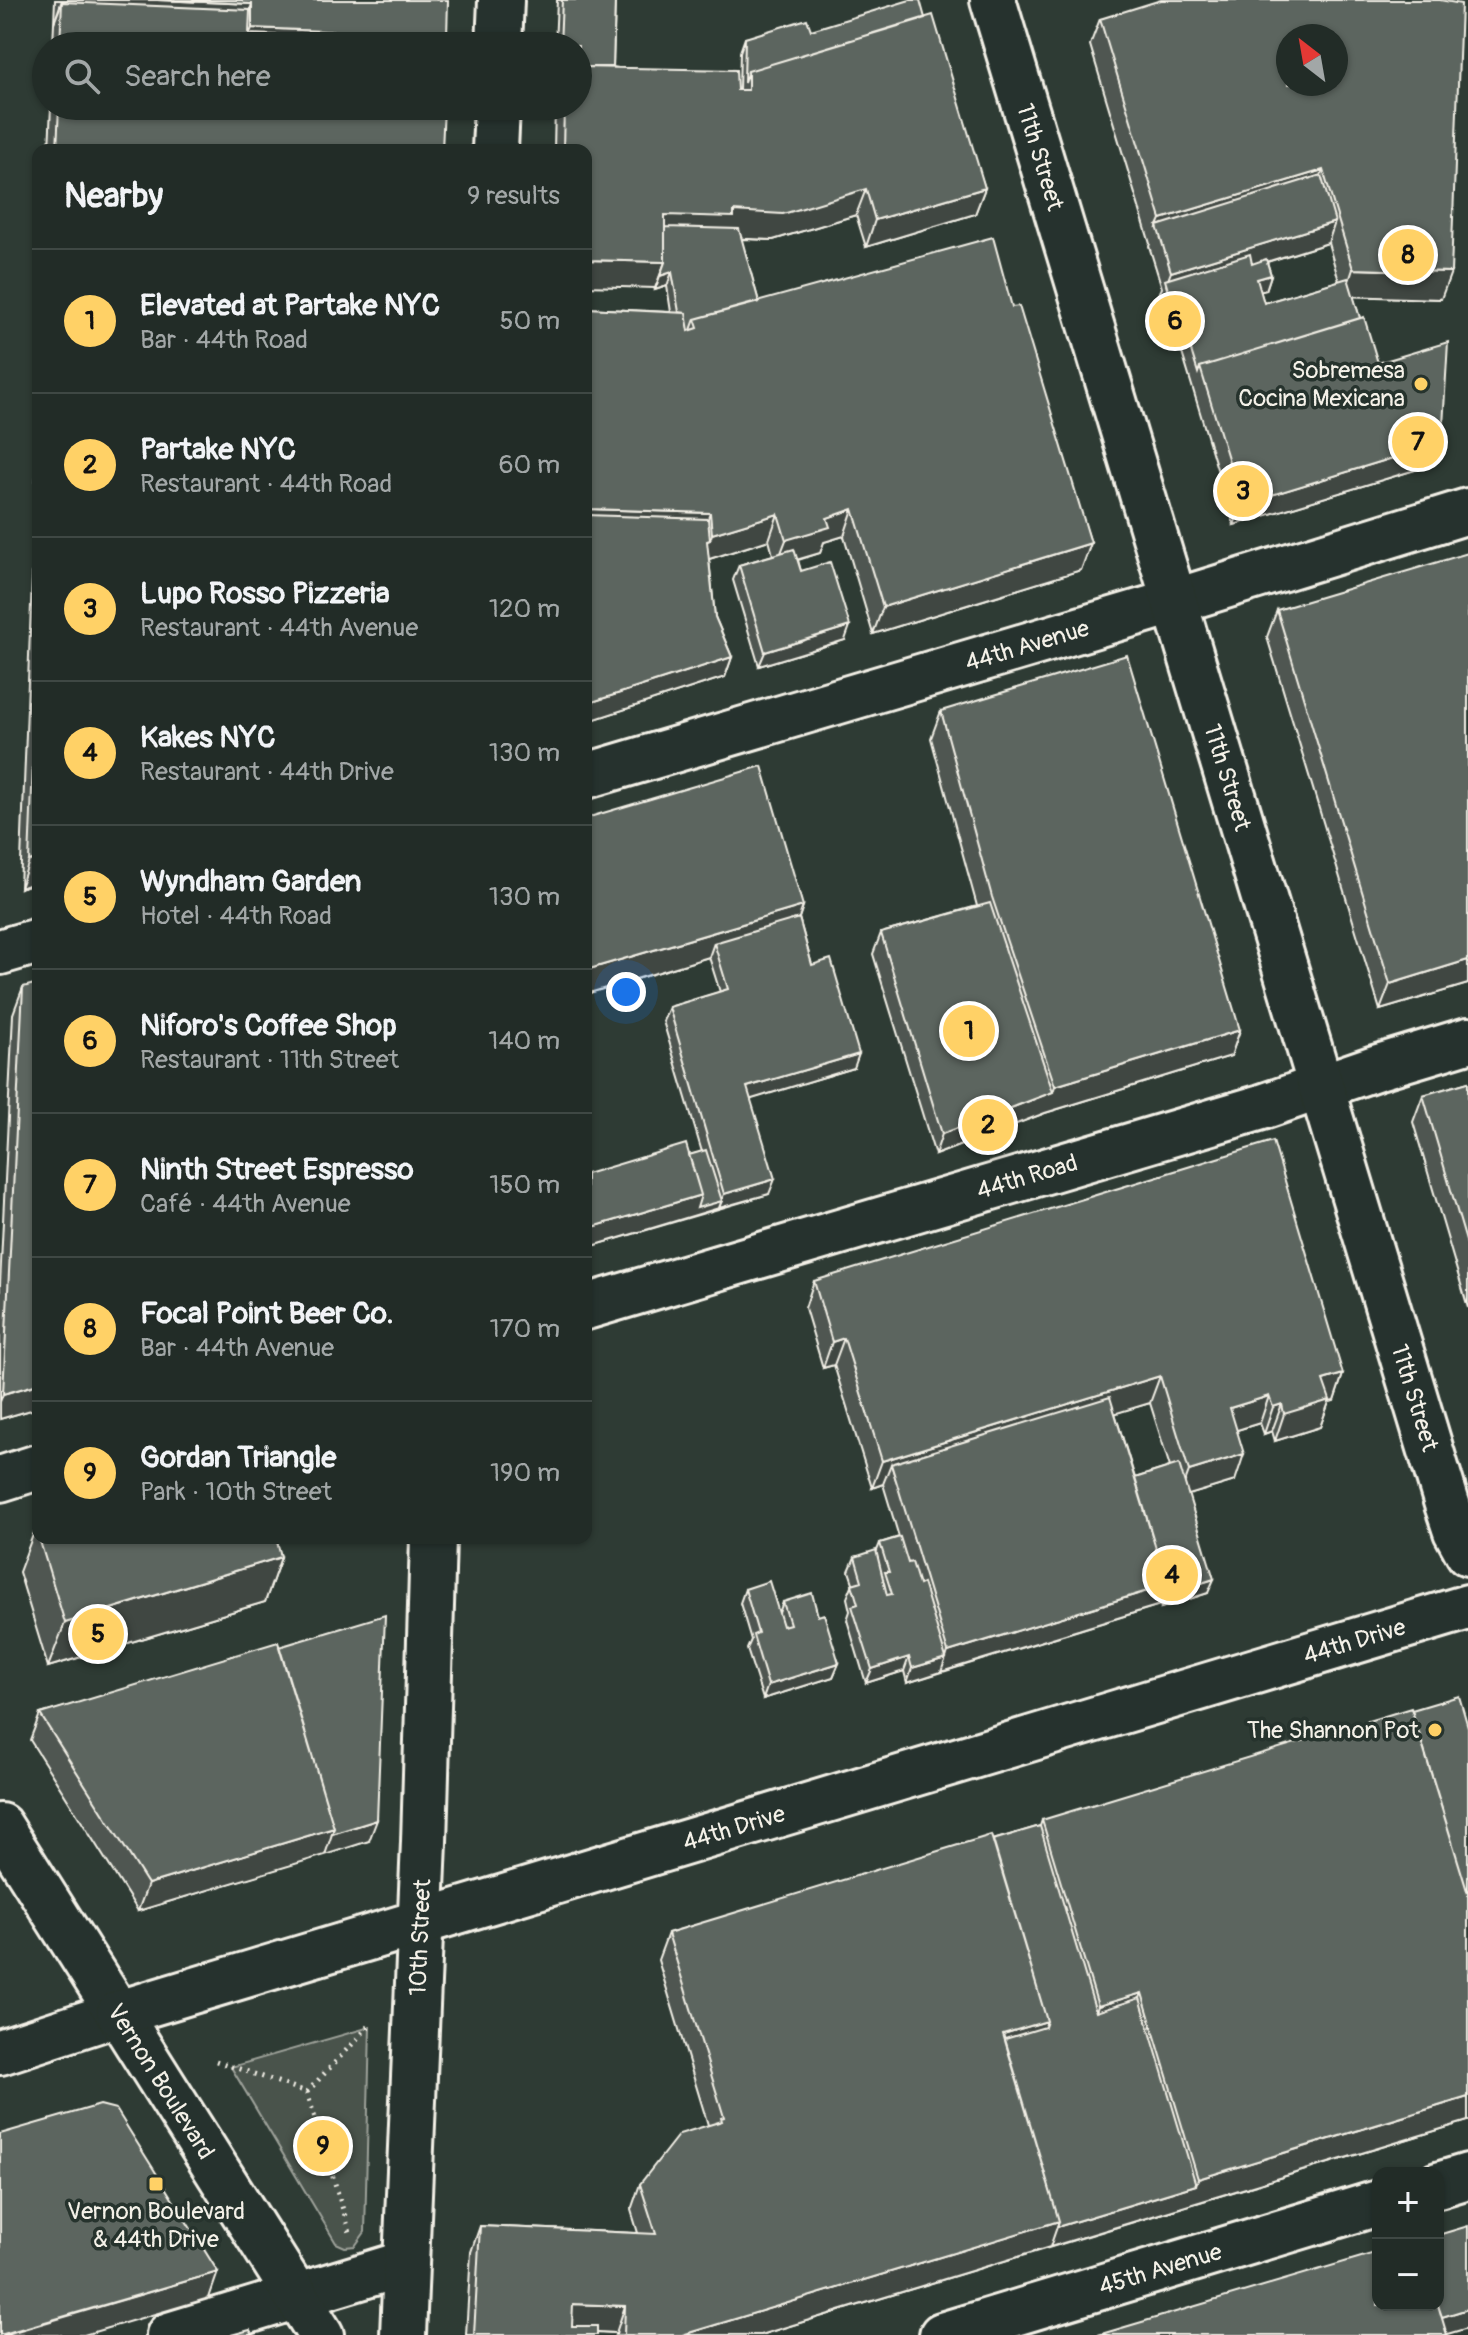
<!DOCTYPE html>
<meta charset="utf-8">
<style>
:root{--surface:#222c27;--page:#2a342f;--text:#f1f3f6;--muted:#a2a7a7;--line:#3f4844;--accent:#ffd166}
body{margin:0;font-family:Pangolin,sans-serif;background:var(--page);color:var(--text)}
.controls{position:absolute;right:24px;bottom:24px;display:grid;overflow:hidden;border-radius:16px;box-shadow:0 2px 6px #0004}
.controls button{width:72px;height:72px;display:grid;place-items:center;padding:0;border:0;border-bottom:2px solid var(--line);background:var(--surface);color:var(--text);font:40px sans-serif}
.compass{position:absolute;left:1276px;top:24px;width:72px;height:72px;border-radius:50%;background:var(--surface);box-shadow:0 2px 6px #0004;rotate:329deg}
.you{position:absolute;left:626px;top:992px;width:28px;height:28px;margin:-20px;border:6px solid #fff;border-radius:50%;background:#1a73e8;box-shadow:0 0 0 12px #1a73e833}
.badge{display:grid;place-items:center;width:52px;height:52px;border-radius:50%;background:var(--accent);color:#111;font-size:26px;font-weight:700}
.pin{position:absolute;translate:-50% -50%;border:4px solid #fff;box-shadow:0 2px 8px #0006}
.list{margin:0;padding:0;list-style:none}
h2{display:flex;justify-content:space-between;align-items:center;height:104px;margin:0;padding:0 32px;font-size:34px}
h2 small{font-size:26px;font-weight:400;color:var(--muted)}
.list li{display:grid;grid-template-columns:52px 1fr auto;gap:24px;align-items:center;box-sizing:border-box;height:144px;padding:0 32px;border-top:2px solid var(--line)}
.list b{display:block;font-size:30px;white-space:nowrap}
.list p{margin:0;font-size:26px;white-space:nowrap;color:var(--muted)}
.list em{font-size:26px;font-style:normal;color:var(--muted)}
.icon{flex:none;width:44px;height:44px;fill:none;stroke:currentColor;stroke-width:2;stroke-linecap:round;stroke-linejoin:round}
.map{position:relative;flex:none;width:1468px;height:2335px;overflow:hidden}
.search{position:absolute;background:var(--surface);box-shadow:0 2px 6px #0004;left:32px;top:32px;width:560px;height:88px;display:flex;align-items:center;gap:20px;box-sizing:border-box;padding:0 28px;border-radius:44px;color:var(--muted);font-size:30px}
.panel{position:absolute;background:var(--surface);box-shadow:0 2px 6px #0004;left:32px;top:144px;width:560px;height:1400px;border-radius:16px}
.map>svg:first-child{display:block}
</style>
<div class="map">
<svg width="1468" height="2335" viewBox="0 0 1468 2335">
<rect width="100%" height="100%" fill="#2e3b34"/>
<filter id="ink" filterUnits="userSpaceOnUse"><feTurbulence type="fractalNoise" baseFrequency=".0125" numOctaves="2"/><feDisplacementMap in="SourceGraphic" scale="16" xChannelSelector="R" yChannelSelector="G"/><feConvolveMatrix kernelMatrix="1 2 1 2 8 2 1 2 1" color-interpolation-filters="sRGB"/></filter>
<g filter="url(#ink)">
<path fill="#48524c" stroke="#9ea29a" stroke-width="2" d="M370,2027L365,2232L355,2246L345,2247L336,2243L231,2067Z"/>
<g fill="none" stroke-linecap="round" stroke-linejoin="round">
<defs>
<g id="street">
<path d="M499,46L501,0"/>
<path d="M495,150L497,106"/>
<path id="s1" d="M586,776L1173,602L1468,511"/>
<path d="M0,952L38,941"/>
<path id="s2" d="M586,1307L1262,1107L1375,1068L1468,1040"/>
<path d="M0,1479L38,1467"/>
<path d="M0,2052L119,2013"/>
<path d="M1438,2185L1468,2176"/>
<path d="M169,2335L406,2263"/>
<path id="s3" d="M403,2335L424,1842L433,1538"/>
<path id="s4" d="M942,2335L1378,2203"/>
</g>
<g id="secondary">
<path id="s5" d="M993,0L1447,1504L1456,1531L1468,1553"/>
<path id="s6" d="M0,1826L321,2335"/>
<path id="s7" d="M119,2013L1468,1607"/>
</g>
</defs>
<use href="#street" stroke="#f4f1e8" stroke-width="50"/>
<use href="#secondary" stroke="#f4f1e8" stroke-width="50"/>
<path stroke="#f4f1e8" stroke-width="5" stroke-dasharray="2 6" stroke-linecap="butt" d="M216,2061L307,2092L351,2236
M307,2092L372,2023"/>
<use href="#street" stroke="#26332d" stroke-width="44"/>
<use href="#secondary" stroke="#26332d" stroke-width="44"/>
</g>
<path fill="#4f5751" stroke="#f4f1e8" stroke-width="2" fill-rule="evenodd" d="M55,0H448L444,46H53Z
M557,0H615L613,67L737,90H739L740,52L745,38L925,18L985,188L975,214L866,247L856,215L773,240L741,239L759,302L1012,307L1091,543L1081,570L873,634L844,536L824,542L820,553L798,560L801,571L845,640L759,666L733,580L739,565L773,555L769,540L709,559L715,617L732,657L725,677L586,722V308L671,312L667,286L655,290L586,150H554L555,106H578V46H555Z
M1440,0L1441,299L1353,296L1360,318L1378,363L1442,443L1435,464L1234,525L1179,343H1175L1159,294L1162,288L1149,246L1150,244L1090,45L1100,19ZM1328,243L1339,281L1264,303L1260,291L1266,290L1271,275L1267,262Z
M51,106H442V150H49Z
M38,423V882L20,888Z
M1277,610L1468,984L1380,1010L1267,637Z
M941,711L1240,1030L1231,1056L1045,1113L935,1155L873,954L881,933L977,906L931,738Z
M803,906L799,918L812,965L854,1068L750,1099L769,1194L586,1248V1174L689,1155L702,1152L663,1021L669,1007L720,992L709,957L586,994Z
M23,987L38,1408L0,1419V1284L13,1014Z
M1468,1082V1308L1413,1122L1423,1095Z
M814,1281L1343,1374L1334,1401L1329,1402L1320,1427L1275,1441L1272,1431L1264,1434L1260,1423L1237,1430L1235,1481L1188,1495L1208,1593L1161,1608L1160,1605L907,1683L904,1671L866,1683L847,1620L850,1611L847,1598L853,1583L849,1571L855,1557L876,1553L880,1543L899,1537L883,1484L872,1488L834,1365L823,1368L805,1308ZM1150,1403L1170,1467L1135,1478L1115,1413Z
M36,1527H38V1538H276L281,1557L265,1602L48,1667L19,1572Z
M745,1589L779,1613L783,1602L818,1616L839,1663L833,1677L763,1699L747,1649L751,1640L740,1603Z
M279,1647L369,1841L138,1911L30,1740L40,1714Z
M1042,1820L1468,2121L760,2335H615L616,2333L597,2332V2335H466L471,2252L480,2226L638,2233L631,2210L640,2184L708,2125L658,1960L668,1933L993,1840L1040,1826Z"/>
<path fill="#404742" stroke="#f4f1e8" stroke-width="2" d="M62,0H157L252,4L243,30L62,2L54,23Z
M252,28L447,36L443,46H245Z
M1323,170L1314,196L1157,228L1161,219Z
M985,188L975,214L866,247L875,220Z
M866,189L856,215L773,240L726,238L661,242L665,215L734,211Z
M1335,222L1328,243L1168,292L1166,285L1171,272Z
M586,260L665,262L655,288L586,286Z
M1353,269L1451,272L1441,299L1344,296Z
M672,272L667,286L655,290L660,276Z
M1271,275L1266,290L1252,294L1257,279Z
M1184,328L1179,343H1175L1180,329Z
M1442,443L1435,464L1234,525L1242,504Z
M588,509L710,513L700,540L586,514Z
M853,509L844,536L824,542L820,553L776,566L786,540L827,518Z
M778,514L769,540L703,561L707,541L710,540L712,534Z
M1091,543L1081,570L873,634L883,607Z
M850,626L845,640L759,666L765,652Z
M732,657L725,677L586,722V704Z
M38,858V882L20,888L29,861Z
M803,906L794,932L714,943L709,957L586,994V970Z
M1468,960V984L1380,1010L1390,984Z
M1240,1030L1231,1056L1045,1113L935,1155L942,1134L1053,1092L1055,1086Z
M859,1054L854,1068L742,1102L747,1087Z
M775,1179L769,1194L719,1208L724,1194Z
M701,1195L722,1201L719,1208L586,1248V1229Z
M844,1338L834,1365L823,1368L832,1342Z
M1343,1374L1334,1401L1329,1402L1320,1427L1275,1441L1284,1414L1323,1380Z
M1160,1376L1150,1403L896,1480L891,1464L883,1484L872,1488L882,1461Z
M38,1384V1408L0,1419V1402L3,1394Z
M1269,1396L1260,1423L1221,1435L1230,1408Z
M1282,1404L1272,1431L1264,1434L1273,1407Z
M1244,1454L1235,1481L1179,1498L1189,1471Z
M281,1557L265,1602L48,1667L65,1623Z
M1214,1579L1208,1593L1161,1608L1166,1594Z
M1167,1585L1160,1605L941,1672L948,1652Z
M909,1657L904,1671L866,1683L872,1669Z
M946,1658L941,1672L907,1683L912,1668Z
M839,1663L833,1677L763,1699L768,1685Z
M377,1820L369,1841L325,1855L332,1834Z
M334,1828L325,1855L138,1911L148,1884Z
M1142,1993L1132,2019L1089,2033L1098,2006Z
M1047,2021L1038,2048L1006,2057L1003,2034Z
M1468,2097V2121L1050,2247L1057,2227L1196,2185L1198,2179Z
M1059,2221L1050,2247L760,2335H682Z
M218,2272L209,2298L84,2335H3Z
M573,2304L625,2306L616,2333L563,2330Z
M1468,2309V2328L1444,2335L1438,2318Z"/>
<path fill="#5c655e" stroke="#f4f1e8" stroke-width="2" fill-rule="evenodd" d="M157,0H448L447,36L252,28V4Z
M562,0H615L613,67H578V46H560Z
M910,0H920L925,18L748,71L744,83L745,38L807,19L811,30Z
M1161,0H1440L1461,4L1451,272L1353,269L1323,170L1161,219L1100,19ZM1288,36H1336V84H1288Z
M62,2L250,10L249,34L445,42L444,46H60Z
M933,15L985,188L875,220L866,189L783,214L734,211V217L665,215V262L586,260V150H563L564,106H578V67L736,70L737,90H748V71Z
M59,106H411L444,107L442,150H57Z
M1321,175L1335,222L1171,272L1157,226Z
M665,227L739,229L759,302L695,319L691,330L689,331L686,313L679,312L672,272L660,276L665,262Z
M993,237L1012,307L1019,306L1091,543L883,607L853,509L827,518L830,527L786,540L778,514L712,534L710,513L588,509L589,480H586V308L686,313L689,331L698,328L695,319Z
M1250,254L1252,264L1266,259L1271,275L1257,279L1264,303L1348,278L1360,318L1200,367L1198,373L1184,328L1180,329L1165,280Z
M1364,317L1378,363L1448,342L1442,443L1242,504L1200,367Z
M586,515L708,519L710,540L707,541L715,617L732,657L586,704Z
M794,549L801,571L830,562L850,626L765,652L739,565Z
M1468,553V960L1390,984L1277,610Z
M38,642V858L29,861Z
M1127,655L1240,1030L1055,1086L992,897L941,711Z
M762,766L803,906L586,970V818Z
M990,903L1053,1092L942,1134L881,933Z
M799,918L812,965L831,959L859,1054L747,1087L775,1179L724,1194L669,1007L728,989L714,943Z
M38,983V1384L3,1394L23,987Z
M1468,1082V1248L1423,1095Z
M1273,1141L1343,1374L1323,1380L1330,1400L1284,1414L1282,1404L1273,1407L1269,1396L1230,1408L1244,1454L1189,1471L1160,1376L882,1461L844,1338L832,1342L814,1281Z
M686,1144L701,1195L586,1229V1174Z
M706,1150L722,1201L697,1208L701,1195L689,1155Z
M1110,1397L1167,1585L948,1652L891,1464Z
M1179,1464L1214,1579L1166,1594L1165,1591L1167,1585L1135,1478Z
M900,1537L908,1563L912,1562L919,1585L923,1583L946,1658L912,1668L909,1657L872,1669L852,1606L858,1604L852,1584L862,1581L855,1557L876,1550L887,1595L892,1594L885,1572H889L880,1543Z
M39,1538H276L281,1557L65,1623Z
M769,1581L783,1626L790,1624L783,1602L812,1593L818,1616L824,1614L839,1663L768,1685L753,1635L758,1633L745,1589Z
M385,1615L377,1820L332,1834L334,1828L279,1647Z
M278,1642L334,1828L148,1884L40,1714Z
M1459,1696L1468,1727V1894L1412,1710Z
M1411,1708L1468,1894V2097L1198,2179L1142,1993L1098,2006L1042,1820Z
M1040,1826L1096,2012L1140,1998L1196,2185L1057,2227L1059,2221L1005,2039L1045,2027L1047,2021L993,1840Z
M991,1835L1047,2021L1003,2034L1059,2221L682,2335H624L625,2306L573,2304L572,2326H597V2335H474L480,2226L656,2234L640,2184L679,2134L722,2121L721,2118L724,2117L668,1933Z
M100,2105L116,2109L218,2272L0,2335V2134Z
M1468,2226V2309L1442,2317L1438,2305V2235Z
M1378,2252V2305H1438L1447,2335H1098Z
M250,2330L253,2335H231Z"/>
</g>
<g fill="#ffd166" stroke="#26332d" stroke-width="3">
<circle cx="1421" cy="384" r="8"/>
<circle cx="1435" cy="1730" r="8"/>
<rect x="148" y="2176" width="16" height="16" rx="4"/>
</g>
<g text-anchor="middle" stroke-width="7" stroke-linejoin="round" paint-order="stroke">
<g font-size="24" fill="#f4f1e8" stroke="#26332d">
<text dy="8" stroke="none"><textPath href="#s5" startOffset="164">11th Street</textPath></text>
<text dy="8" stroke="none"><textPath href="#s1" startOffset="460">44th Avenue</textPath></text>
<text dy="8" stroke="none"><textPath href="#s5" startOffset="812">11th Street</textPath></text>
<text dy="8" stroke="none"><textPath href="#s2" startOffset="460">44th Road</textPath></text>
<text dy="8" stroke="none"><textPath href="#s5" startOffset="1460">11th Street</textPath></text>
<text dy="8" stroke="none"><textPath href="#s7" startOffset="1290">44th Drive</textPath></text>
<text dy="8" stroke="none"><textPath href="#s7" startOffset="642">44th Drive</textPath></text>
<text dy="8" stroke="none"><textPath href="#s3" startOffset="398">10th Street</textPath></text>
<text dy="8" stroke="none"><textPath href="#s6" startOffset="302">Vernon Boulevard</textPath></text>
<text dy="8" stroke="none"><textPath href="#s4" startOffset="228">45th Avenue</textPath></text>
</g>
<g font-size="24" fill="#f4f1e8" stroke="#26332d" text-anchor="end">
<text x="1405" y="378">Sobremesa<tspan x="1405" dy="28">Cocina Mexicana</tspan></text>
<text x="1419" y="1738">The Shannon Pot</text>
<text x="156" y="2219" text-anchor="middle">Vernon Boulevard<tspan x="156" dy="28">&amp; 44th Drive</tspan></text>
</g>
</g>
</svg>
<div class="controls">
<button>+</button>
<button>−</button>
</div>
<svg class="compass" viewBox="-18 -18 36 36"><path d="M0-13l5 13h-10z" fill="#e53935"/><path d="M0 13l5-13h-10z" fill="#a2a7a7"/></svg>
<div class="you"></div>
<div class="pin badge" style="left:969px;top:1031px">1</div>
<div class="pin badge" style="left:988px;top:1125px">2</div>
<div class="pin badge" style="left:1243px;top:491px">3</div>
<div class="pin badge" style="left:1172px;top:1575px">4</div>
<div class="pin badge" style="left:98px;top:1634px">5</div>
<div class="pin badge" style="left:1175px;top:321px">6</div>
<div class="pin badge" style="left:1418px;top:442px">7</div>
<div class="pin badge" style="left:1408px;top:255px">8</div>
<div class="pin badge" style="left:323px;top:2146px">9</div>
<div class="search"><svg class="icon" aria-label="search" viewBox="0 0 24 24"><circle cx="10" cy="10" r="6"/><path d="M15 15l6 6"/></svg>Search here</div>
<section class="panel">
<h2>Nearby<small>9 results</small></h2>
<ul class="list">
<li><span class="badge">1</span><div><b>Elevated at Partake NYC</b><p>Bar · 44th Road</p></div><em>50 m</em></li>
<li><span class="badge">2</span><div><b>Partake NYC</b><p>Restaurant · 44th Road</p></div><em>60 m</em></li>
<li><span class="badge">3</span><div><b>Lupo Rosso Pizzeria</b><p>Restaurant · 44th Avenue</p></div><em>120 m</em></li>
<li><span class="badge">4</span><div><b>Kakes NYC</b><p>Restaurant · 44th Drive</p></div><em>130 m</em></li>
<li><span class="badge">5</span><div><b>Wyndham Garden</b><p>Hotel · 44th Road</p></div><em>130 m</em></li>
<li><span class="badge">6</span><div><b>Niforo's Coffee Shop</b><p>Restaurant · 11th Street</p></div><em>140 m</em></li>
<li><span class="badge">7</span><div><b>Ninth Street Espresso</b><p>Café · 44th Avenue</p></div><em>150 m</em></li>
<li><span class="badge">8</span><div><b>Focal Point Beer Co.</b><p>Bar · 44th Avenue</p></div><em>170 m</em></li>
<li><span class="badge">9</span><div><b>Gordan Triangle</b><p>Park · 10th Street</p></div><em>190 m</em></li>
</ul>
</section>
</div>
